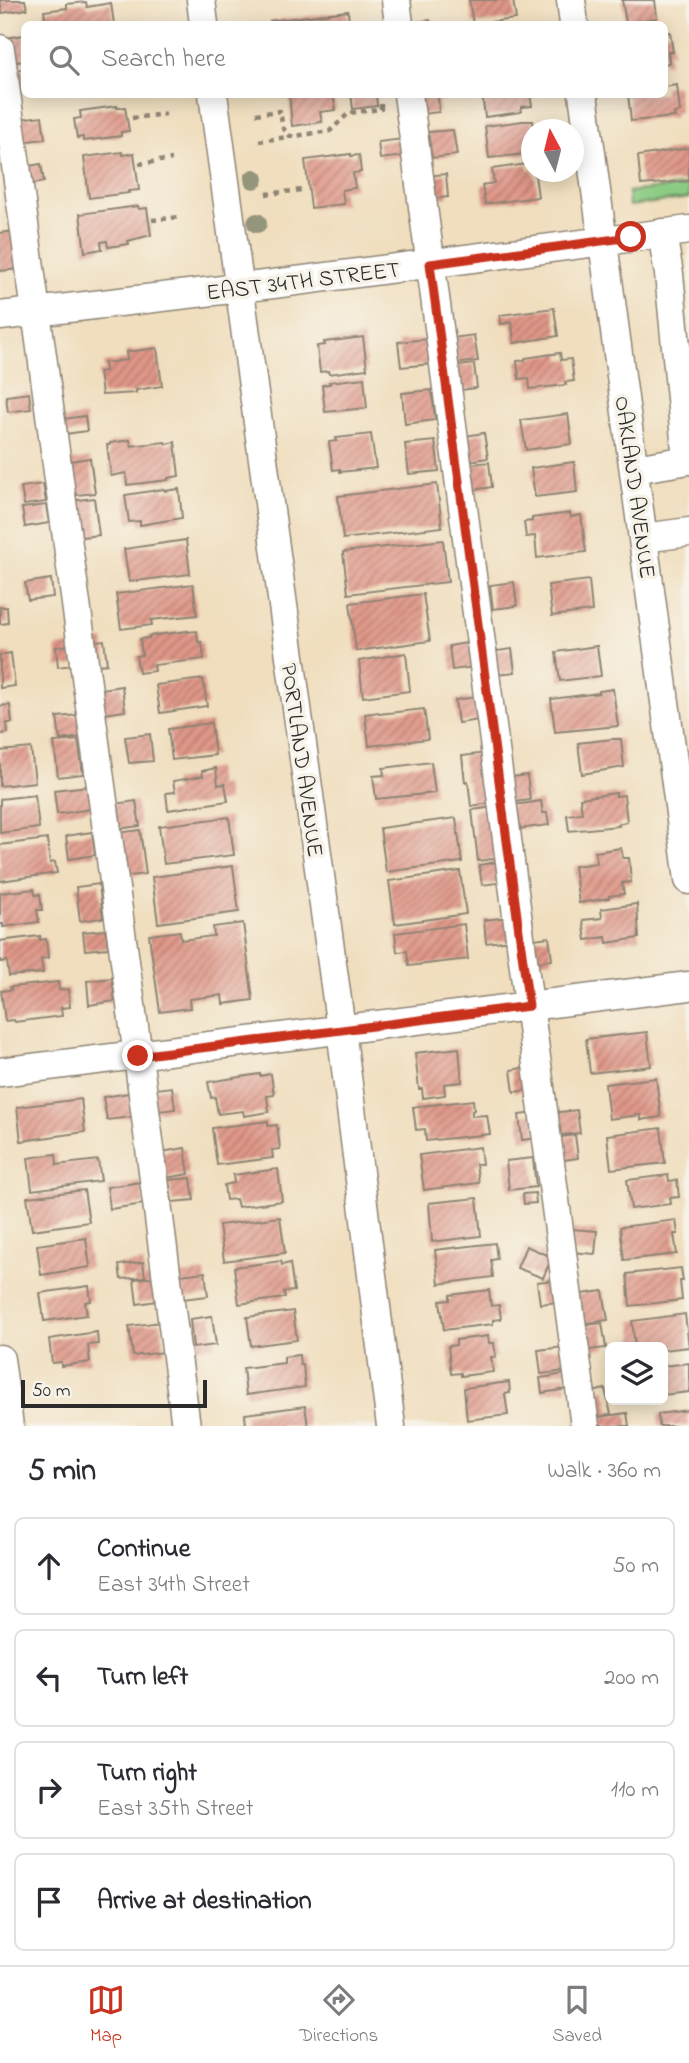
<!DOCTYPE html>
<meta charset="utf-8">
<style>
:root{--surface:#fff;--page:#f7f7f7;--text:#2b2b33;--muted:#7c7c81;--line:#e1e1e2;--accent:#c8321e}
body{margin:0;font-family:"Indie Flower",sans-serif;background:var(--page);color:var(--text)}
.controls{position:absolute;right:21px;bottom:21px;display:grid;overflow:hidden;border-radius:10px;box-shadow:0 4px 18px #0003}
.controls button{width:63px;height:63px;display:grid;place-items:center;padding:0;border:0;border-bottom:2px solid var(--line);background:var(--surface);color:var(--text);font:35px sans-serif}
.compass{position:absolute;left:521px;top:119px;width:63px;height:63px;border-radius:50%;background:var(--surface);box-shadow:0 4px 18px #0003;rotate:353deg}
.scale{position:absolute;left:21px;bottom:18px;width:186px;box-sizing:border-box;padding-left:7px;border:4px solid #2b2b2b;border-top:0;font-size:19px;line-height:24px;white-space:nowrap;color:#2b2b2b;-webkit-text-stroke:5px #f7f3e8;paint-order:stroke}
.stop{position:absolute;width:21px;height:21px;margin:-16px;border:5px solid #c8321e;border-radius:50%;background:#fff}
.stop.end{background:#c8321e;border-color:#fff;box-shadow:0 2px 7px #0008}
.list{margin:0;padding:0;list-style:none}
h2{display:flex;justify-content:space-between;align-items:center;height:91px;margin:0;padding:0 28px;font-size:30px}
h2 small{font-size:23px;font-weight:400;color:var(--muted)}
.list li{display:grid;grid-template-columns:46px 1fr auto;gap:21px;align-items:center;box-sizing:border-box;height:98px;margin:0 14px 14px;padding:0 14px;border:2px solid var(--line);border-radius:10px}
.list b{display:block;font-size:26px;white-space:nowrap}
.list p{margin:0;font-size:23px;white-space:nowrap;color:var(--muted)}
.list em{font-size:23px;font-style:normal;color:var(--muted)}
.icon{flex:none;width:38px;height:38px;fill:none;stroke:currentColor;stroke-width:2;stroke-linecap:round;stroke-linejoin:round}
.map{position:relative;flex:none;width:689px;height:1426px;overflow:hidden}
.search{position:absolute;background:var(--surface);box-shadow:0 4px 18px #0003;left:21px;right:21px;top:21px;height:77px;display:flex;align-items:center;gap:18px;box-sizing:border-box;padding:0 24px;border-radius:10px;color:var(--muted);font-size:26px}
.sheet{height:539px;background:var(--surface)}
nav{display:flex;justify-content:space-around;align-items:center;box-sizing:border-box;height:98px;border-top:2px solid var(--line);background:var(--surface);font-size:19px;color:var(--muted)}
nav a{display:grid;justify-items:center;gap:4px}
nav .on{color:var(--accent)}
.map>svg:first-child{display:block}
</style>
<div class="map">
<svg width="689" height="1426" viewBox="0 0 689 1426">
<defs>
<pattern id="building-hatch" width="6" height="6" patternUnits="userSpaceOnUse" patternTransform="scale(1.75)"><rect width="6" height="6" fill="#df9788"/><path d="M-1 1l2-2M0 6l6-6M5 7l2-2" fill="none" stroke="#b57b6f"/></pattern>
</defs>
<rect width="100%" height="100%" fill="#f7f3e8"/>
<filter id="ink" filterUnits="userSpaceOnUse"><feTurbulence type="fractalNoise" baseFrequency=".0143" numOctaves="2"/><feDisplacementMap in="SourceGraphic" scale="14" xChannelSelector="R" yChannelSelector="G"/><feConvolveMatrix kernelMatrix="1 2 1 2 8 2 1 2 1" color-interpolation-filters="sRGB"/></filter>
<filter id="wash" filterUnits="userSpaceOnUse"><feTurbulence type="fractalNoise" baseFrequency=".00686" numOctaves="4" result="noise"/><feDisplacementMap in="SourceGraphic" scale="28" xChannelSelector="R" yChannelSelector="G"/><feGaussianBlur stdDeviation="1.57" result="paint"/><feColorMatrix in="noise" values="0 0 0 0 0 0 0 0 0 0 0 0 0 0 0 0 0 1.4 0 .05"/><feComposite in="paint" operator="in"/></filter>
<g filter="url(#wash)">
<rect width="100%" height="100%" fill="#f0debe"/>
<path fill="#8acb82" stroke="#5a7b56" stroke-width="2" d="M689,185V198L629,206L628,192Z"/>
<g id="blocks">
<path fill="url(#building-hatch)" d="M0,0H25L27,9L2,13Z
M469,0H513L516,19L473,24Z
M622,0H655L657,18L626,23Z
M86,2L87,7L111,3L114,24H46L44,11L67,8V4Z
M348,11L349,24H270V21Z
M430,20L431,24H408V23Z
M670,32L673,52H668L669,63L664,64V33Z
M24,35V61L8,63L5,38Z
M24,69V90L18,91L15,70Z
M677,85L680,112L674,113L675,117L631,121L628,94H664V87Z
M289,94H333L336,110L320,112L322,122L292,126Z
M351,94H376L377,106L353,109Z
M413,94H438L439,112L416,115Z
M482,94H530L532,106L521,107V112L485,117Z
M117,106V108L125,107L129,131L121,132V136L83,141V137L77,138L74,119L81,118L80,111Z
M42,116L45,139L21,142L18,119Z
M523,121H533L534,130H532V151H527V154L489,158L485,126Z
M453,130L457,155L432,158L428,132Z
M403,139L405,156L380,159L378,142Z
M689,148V181L641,185L638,156Z
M122,152L123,155L134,153L139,190L128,191L129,193L89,198L84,157Z
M351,154V156L359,155L361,172L353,173L355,188L342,190L344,204L311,208L305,160Z
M41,164L44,182L26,185L23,167Z
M527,164L528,169H532L535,175L538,197L485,204L482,185L494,183L492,169Z
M446,174L448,197L429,199L426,176Z
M138,206L139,209L147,208L151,235L128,241L129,244L108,247L107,241L101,242L102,249L85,252L80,214Z
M15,231L19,269L0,271V233Z
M554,308L558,336L514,343L512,322L501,324L500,315Z
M474,335L478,361L455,364L452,338Z
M363,337L367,369L329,374L328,371L320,372L317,346L325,345L324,342Z
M428,339L431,364L401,367L398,342Z
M157,348L162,386L136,390V393L102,395L99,372L105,371L104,363L127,360L126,352Z
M560,353L561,360L571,359L574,381L565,382L566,385L530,389L529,378L519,379L517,361L525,360V358Z
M474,364L477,388L454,391L451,367Z
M364,378L367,408L325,412L322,385L330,384L329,382Z
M432,390L435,420L405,424L402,393Z
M29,393L31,409L8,412L6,396Z
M568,414L572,444L526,450L521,420Z
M85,416L87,431L65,434L63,419Z
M484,433L488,458L463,462L459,437Z
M371,434L376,468L340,472V469L333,470L329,442L337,441L336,438Z
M130,440L131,446L165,442L166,444L175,442L179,476L168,478V480L127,485L126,473L111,476L107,445H110V443Z
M435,441L439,471L409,474L405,444Z
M90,458L95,493L67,496L63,462Z
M489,462L492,487L467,491L464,465Z
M574,462L577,492L535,497L531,468Z
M43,484L46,502L24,505L21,487Z
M437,484L442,527L343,539L338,496Z
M164,489L165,491L179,489L182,518L140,525V521L129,522L125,495Z
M94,498L99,535L73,538L69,501Z
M46,505L49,523L25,527L22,508Z
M570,513L571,517L581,515L586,552L537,558L535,536L526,537L524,522L532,521V518Z
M186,540L190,574L129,582L124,549Z
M443,540L448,582L348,594L343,552Z
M51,579L53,597L28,600L25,583Z
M589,580L592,611L552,616L548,585Z
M514,582L517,606L493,609L490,585Z
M193,584L197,615L151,620L152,625L121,629L116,594Z
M423,594L430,641L356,651L350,603Z
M0,607H7L8,623L0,624Z
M188,631V632L197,631L198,642H202L204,659L154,665L155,671L139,673L136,656L142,655L140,639L149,638V636Z
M104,640L107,664L90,666L87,642Z
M472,642L476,667L452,670L449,646Z
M71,645L74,665L58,667L56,647Z
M597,646L601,676L560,681L556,652Z
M512,649L515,672L492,675L489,652Z
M11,653L15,686L0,688V655Z
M406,653L410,691L363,697L359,661Z
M203,679L207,706L160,713L156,685Z
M122,686L125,711L97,715L94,690Z
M613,689L618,726L555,732L551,699L599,693V691Z
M477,697L480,720L458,723L455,700Z
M10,705L12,723H7L8,733L0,734V706Z
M424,709L428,739L369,746L365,714L378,712L379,714Z
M80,715L83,737L60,740L57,717Z
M211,723L215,755L172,760L168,729Z
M150,734L153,761L129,763L125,737Z
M613,739H621L624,767L582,774L578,743Z
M78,740L83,774L58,777L54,742Z
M31,748L35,782L0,786V751Z
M486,753L492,803L471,806L468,781L465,782L462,756Z
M431,762L435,793L376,799L373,776L384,775L383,768Z
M216,768L218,785L225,784L228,801L168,810L166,793L175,792L173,781L203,776L202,771Z
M527,775L530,800L508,803L505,778Z
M89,786L92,809L57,814L54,790Z
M616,793V796L624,795L627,822L618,824L619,826L569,831L567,815L582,813L580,798Z
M35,795L39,828L0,833V799Z
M136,801L140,826L110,830L107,805Z
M541,801L543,813H547L549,825L511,830L508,806Z
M494,807L500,858L478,861L472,810Z
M229,817L234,855L164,864L159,826Z
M456,818L462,862L386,872L380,828Z
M140,830L146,874L122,877L116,833Z
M92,832L95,855L69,859L66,836Z
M47,839L50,863L55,862L57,873L0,881V845Z
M621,848L623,858H629L631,882L622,883L624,894L609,896V898L579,903L574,866L597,863L595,852Z
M503,861L505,882L482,885L479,865Z
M233,866L239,912L158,923L152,877Z
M460,871L466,914L395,924L389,881Z
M99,884L103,918L80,921L76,887Z
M34,889L35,895L40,894L42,910H37L39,922L3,927V924H0V893Z
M637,904L639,938L607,943L606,937L586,940L583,920L602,918L601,909Z
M509,917L512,940L486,943L484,920Z
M243,923L253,1000L223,1004L222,995L189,999L190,1008L160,1012L149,935L180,931L181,940L214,936L213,927Z
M464,924L468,959L409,966L407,951L397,952L395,933Z
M106,930L108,948L85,950L83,932Z
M40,936V940L46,939L48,958L41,959L43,973L9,976L7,961L0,962V941Z
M549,937L552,960L529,963L526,940Z
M112,978L115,1001L89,1005L87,981Z
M58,982L59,990L68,989L70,1007L61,1008L62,1016L15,1022L14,1020L5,1021L1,991L11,990L10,987Z
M647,1032L651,1066L590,1073L586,1039Z
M459,1048L462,1082L444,1084L445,1095L423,1098L422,1089H419L415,1053Z
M527,1067L530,1090L514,1092L511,1070Z
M260,1074V1076L271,1074L274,1095L267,1096L269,1112L244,1116L243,1111L218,1114L215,1097L211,1098L208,1082Z
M656,1078L661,1117L641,1120V1115L609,1119L605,1084Z
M172,1087L175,1109L151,1112L148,1090Z
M129,1093L132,1117L107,1120L103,1097Z
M81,1099L85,1132L21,1141L17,1107Z
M473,1100L474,1110L472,1111V1116L487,1115L490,1134L426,1141L425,1129L416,1130L413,1107Z
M577,1110L580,1133L554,1136L551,1113Z
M534,1113L537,1138L522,1140L519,1115Z
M268,1121V1126L277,1125L280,1149L272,1150L273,1158L217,1165L212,1128Z
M661,1128L665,1163L611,1169L607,1135Z
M575,1135L578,1158L557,1161L554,1138Z
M480,1147L482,1164H476L479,1183L424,1190L419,1155Z
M185,1148L189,1174L160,1179L156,1153Z
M56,1154L57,1165L98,1160L101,1181L32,1190L28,1158Z
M533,1158L536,1187L509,1190L506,1161Z
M278,1169L282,1201L238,1207L236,1199L226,1200L224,1185L234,1183L233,1175Z
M668,1175L669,1181L677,1180L679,1197L670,1198L671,1204L631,1209L627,1180Z
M191,1178L194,1200L172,1202L169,1180Z
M141,1182L144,1204L110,1209L107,1187Z
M84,1190L89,1222L32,1230L27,1197Z
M535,1193L536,1203L524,1204L523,1194Z
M477,1198L481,1236L432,1242L429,1203Z
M280,1217L285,1253L224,1261L219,1225Z
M676,1220L678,1234H674L677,1254L624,1260L620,1227Z
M572,1229L597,1231L595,1254L570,1252Z
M86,1238L90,1267L41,1275L37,1245Z
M495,1243L497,1259L491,1260L493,1277L439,1284L435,1250Z
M526,1246L552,1257L543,1278L517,1268Z
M281,1261L282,1265L290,1263L294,1291L284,1292L285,1298L239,1304L234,1267Z
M143,1262L145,1277L121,1279L119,1265Z
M681,1268L683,1281H680L682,1300L630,1306L627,1274Z
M205,1272L208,1296L183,1299L180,1275Z
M154,1277L157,1301L137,1304L134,1279Z
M555,1280L558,1302L540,1304L537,1282Z
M89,1286L91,1301L85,1302L87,1315L44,1321L40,1293Z
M489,1290L491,1306L499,1305L501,1319L493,1320V1324L444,1330L440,1301L450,1300V1295Z
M603,1291L608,1320L579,1324L575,1295Z
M293,1311L297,1340L251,1346L247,1317Z
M685,1314L689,1347L663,1350V1347H635L632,1321Z
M212,1316L216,1345L193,1348L190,1319Z
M161,1322L165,1352L133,1356L129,1326Z
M602,1323L606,1348L581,1351L578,1326Z
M97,1332L98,1344L88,1345L90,1362L61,1366V1362L52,1363L49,1339Z
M488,1336L489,1343H494L496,1357H491L493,1372L461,1376V1373L451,1374L448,1346L456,1345V1340Z
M564,1347L567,1371L541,1374L538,1350Z
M299,1355L300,1365H303L305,1387L246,1395L243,1368L284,1363V1357Z
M689,1363V1392L663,1395V1366Z
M565,1374L567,1389L542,1393L540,1378Z
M509,1382L510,1393L505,1394L508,1415L467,1420L464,1388Z
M605,1389L611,1414L594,1418L588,1393Z
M305,1406L308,1426H246L245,1414Z
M689,1410V1426H659L658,1414Z
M627,1413L629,1426H599L598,1417Z"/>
</g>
</g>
<g filter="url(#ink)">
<use href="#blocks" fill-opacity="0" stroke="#8e8474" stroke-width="2"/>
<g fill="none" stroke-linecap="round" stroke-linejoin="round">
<defs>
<path id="minor" d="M201,0L204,24
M396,0L399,24
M571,0L574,24
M0,49L138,1056L186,1426
M213,94L341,1029L391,1426
M408,94L585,1426
M583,94L689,880
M662,233L669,274L687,460
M0,316L273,284L689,230
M634,469L689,460
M643,538L689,532
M0,1072L689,986
M0,1359L9,1426"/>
</defs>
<use href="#minor" stroke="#8e8474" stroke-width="31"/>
<path stroke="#8e8474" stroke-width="4.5" stroke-dasharray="5 5" stroke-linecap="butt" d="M256,114L280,111L283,128L291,137
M132,118L166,114
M259,141L330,131L349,113L381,109V104
M139,164L172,159
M266,194L302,190
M152,220L180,217"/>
<use href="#minor" stroke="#fff" stroke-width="28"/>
</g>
<g fill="#94967b">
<circle cx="254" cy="179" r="10"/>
<circle cx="257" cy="223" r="10"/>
</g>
</g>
<g fill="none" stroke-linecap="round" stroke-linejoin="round" filter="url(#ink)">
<path stroke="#c8321e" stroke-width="9" d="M138,1056L529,1006L430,264L631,237"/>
</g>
<g text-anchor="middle" stroke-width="7" stroke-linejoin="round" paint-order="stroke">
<g font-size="23" fill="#2b2b2b" stroke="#f7f3e8">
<text transform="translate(303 280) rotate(-7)" y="8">EAST 34TH STREET</text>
<text transform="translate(636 487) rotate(82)" y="8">OAKLAND AVENUE</text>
<text transform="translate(303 760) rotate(82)" y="8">PORTLAND AVENUE</text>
</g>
</g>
</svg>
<div class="controls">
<button><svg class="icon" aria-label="layers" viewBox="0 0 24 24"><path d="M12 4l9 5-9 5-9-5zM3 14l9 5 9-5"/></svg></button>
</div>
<svg class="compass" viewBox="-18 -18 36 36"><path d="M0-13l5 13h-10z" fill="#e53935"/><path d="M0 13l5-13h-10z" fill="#7c7c81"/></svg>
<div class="scale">50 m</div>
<div class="stop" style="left:631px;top:237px"></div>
<div class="stop end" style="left:138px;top:1056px"></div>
<div class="search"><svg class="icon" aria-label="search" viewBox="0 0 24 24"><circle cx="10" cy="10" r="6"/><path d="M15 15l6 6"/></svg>Search here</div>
</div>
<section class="sheet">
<h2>5 min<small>Walk · 360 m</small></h2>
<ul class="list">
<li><svg class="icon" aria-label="ahead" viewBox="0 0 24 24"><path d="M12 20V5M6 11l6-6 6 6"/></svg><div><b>Continue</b><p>East 34th Street</p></div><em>50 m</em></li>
<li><svg class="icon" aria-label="left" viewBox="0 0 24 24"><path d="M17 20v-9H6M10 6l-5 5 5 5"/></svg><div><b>Turn left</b></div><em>200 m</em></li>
<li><svg class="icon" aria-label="right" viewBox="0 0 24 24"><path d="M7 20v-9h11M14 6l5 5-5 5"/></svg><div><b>Turn right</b><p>East 35th Street</p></div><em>110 m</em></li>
<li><svg class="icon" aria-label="arrive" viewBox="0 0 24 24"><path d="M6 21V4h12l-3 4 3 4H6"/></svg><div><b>Arrive at destination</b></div></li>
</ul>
</section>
<nav>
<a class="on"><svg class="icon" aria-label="map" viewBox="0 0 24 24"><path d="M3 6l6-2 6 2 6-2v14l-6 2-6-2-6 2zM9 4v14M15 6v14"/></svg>Map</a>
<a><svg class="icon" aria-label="directions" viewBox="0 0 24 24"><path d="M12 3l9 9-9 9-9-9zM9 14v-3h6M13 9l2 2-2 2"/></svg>Directions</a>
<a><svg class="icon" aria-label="saved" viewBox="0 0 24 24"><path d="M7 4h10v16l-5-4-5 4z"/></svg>Saved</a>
</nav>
